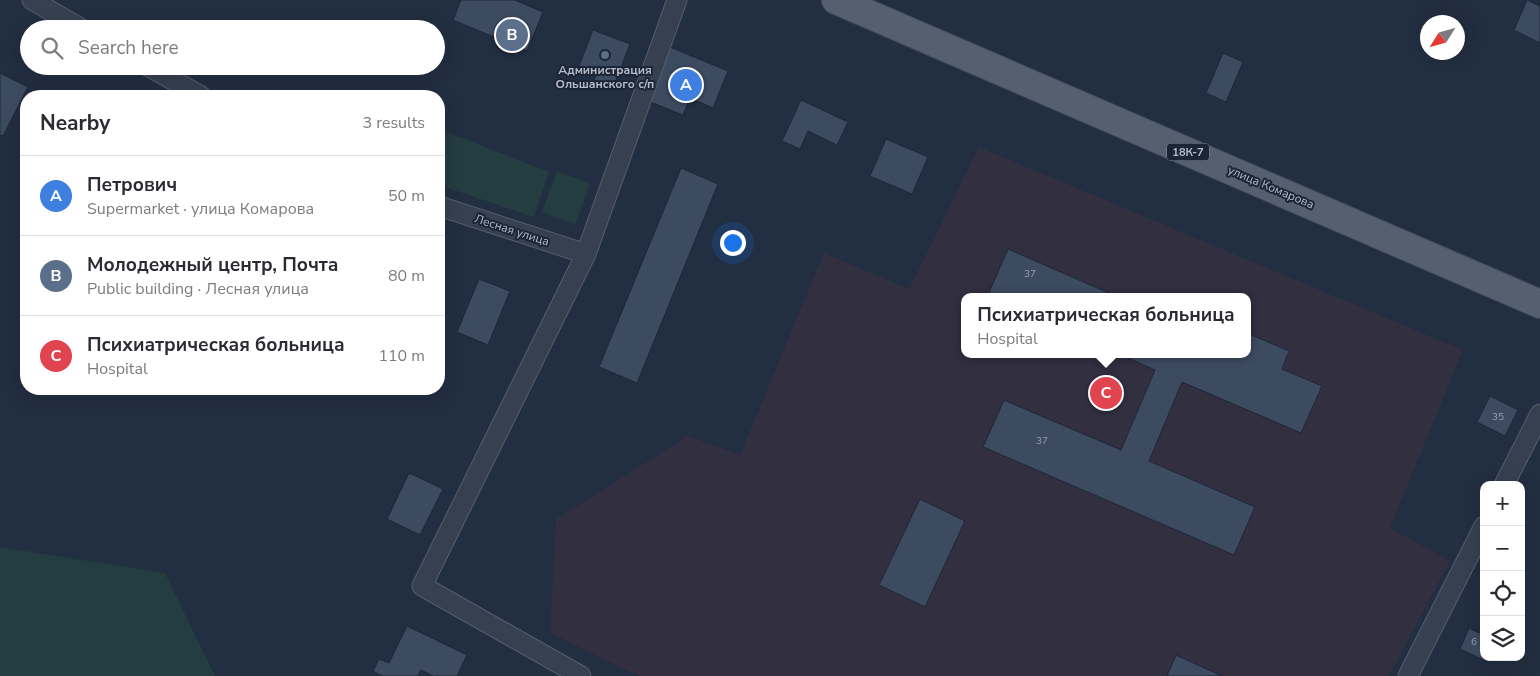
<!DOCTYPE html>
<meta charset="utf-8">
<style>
:root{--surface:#fff;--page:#f2f2f3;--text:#2b2b33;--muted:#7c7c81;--line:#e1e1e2;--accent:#53668f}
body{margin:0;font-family:"Nunito Sans",sans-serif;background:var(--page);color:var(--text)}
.controls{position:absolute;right:15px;bottom:15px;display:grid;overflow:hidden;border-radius:10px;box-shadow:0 5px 20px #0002}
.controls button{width:45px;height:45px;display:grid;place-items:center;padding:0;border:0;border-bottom:1px solid var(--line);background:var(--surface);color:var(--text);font:25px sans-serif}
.compass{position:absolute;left:1420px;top:15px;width:45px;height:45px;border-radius:50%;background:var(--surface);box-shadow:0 5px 20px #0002;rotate:233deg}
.you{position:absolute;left:732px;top:242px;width:18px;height:18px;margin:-12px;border:4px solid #fff;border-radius:50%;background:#1a73e8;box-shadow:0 0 0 8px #1a73e833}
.badge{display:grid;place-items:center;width:32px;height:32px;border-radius:50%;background:var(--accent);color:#fff;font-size:16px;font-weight:700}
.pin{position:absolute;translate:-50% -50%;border:2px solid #fff;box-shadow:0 1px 5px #0006}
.popup{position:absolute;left:961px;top:293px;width:290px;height:65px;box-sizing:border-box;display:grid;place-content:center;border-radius:10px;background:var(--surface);filter:drop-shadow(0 1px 4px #0005);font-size:16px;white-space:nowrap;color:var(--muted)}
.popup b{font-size:19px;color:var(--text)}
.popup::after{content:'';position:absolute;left:50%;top:100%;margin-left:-10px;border:10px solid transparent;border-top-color:var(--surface)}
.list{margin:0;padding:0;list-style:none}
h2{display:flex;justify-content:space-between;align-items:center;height:65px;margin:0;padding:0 20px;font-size:21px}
h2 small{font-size:16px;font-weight:400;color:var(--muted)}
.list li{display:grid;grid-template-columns:32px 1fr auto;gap:15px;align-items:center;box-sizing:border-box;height:80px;padding:0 20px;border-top:1px solid var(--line)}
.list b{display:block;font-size:19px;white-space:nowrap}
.list p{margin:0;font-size:16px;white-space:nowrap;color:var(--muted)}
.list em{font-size:16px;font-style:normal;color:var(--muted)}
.icon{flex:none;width:28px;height:28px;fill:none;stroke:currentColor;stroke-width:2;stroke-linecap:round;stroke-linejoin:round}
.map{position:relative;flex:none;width:1540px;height:676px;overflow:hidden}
.search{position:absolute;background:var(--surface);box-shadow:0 5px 20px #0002;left:20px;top:20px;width:425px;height:55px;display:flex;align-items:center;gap:12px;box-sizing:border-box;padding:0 18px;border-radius:28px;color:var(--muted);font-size:19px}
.panel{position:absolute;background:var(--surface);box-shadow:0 5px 20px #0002;left:20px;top:90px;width:425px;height:305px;border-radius:20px}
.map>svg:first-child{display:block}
</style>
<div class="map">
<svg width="1540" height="676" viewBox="0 0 1540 676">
<rect width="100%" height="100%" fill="#222e41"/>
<path fill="#322f41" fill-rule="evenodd" d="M979,147L1463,350L1390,528L1450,561L1389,676H639L550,633L556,519L688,436L740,455L824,253L909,289ZM965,297H1247V354H965Z"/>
<path fill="#243d41" d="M439,129L549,172L534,217L439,185Z
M557,171L590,184L575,225L542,212Z
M0,547L165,573L215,676H0Z"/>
<path fill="#3d4b61" stroke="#1d2737" d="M461,0H515L543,12L527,51L453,20Z
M1527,0L1540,6V43L1514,30Z
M593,30L630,44L613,88L594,80L597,73L579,66Z
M665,45L728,71L713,108L690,98L683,115L643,99Z
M1223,53L1243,62L1226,102L1206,93Z
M0,73L28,87L3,136L0,135Z
M280,89L299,96H277Z
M801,100L848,122L837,145L808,131L800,149L782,141Z
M886,139L928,157L912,194L870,176Z
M681,168L718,184L637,383L599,367Z
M1008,249L1118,297H987Z
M479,279L510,291L488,345L457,332Z
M1247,333L1289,351L1282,369L1322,386L1301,433L1182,382L1149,461L1255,507L1234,555L983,447L1004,400L1121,450L1155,370L1119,354H1247Z
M1490,396L1518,410L1505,436L1477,422Z
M409,473L443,489L420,535L387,519Z
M920,499L965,521L925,607L879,585Z
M1484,622V657H1488L1486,661L1460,649L1469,628L1479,633Z
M407,626L467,655L457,676H433L421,670L418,676H382L373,671L379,659L389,663Z
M1176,655L1222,676H1167Z"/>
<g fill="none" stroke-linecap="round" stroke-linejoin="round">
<defs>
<path id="street" d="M32,0L82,29
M148,66L201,96
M439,206L586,254
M1504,485L1540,414
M581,676L422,586L586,254L677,0
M1408,676L1484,526"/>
<path id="primary" d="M836,0L1540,304"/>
</defs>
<use href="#street" stroke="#545e6e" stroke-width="21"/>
<use href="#primary" stroke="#3f4959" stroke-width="30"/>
<use href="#street" stroke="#364050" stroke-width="19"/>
<use href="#primary" stroke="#545f70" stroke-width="28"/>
</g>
<circle fill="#5c6f8a" stroke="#1b2535" stroke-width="2" cx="605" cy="55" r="5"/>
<g text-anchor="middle" stroke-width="4" stroke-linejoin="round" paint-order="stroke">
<g font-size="10" fill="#959fb0">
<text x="1030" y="277">37</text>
<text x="1498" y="420">35</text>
<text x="1042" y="444">37</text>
<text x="1474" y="645">6</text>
</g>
<rect fill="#1b2535" stroke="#858e9e" stroke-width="1" x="1167" y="143.5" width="42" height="17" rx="4"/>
<g font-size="11" font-weight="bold" fill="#b2bbcb">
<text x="1188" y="156">18К-7</text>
</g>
<g font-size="12" font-weight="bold" fill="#b2bbcb" stroke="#1b2535">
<text x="605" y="74">Администрация<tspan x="605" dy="14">Ольшанского с/п</tspan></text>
</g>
<g font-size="12" fill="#b2bbcb" stroke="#1b2535">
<text transform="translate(1271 187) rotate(23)" y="4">улица Комарова</text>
<text transform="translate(512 230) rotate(18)" y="4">Лесная улица</text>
</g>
</g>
</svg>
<div class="controls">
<button>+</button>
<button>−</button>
<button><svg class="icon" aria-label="locate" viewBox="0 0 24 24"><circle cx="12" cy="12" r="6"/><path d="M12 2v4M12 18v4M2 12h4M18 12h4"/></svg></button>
<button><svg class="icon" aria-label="layers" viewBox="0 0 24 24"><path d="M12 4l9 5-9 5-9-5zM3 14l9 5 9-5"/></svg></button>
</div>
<svg class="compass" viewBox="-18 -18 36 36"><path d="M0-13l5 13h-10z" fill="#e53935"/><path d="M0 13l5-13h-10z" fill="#7c7c81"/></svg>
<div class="you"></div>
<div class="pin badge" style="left:686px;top:85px;background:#3f7fe0">A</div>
<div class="pin badge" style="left:512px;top:35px;background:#5c6f8a">B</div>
<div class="pin badge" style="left:1106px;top:393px;background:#e0444e">C</div>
<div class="popup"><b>Психиатрическая больница</b>Hospital</div>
<div class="search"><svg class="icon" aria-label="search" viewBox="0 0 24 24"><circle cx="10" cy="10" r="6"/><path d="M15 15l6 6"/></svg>Search here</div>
<section class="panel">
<h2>Nearby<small>3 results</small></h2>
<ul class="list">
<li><span class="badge" style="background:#3f7fe0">A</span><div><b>Петрович</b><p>Supermarket · улица Комарова</p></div><em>50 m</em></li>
<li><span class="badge" style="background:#5c6f8a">B</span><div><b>Молодежный центр, Почта</b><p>Public building · Лесная улица</p></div><em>80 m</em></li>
<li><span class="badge" style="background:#e0444e">C</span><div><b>Психиатрическая больница</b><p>Hospital</p></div><em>110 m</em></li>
</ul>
</section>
</div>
